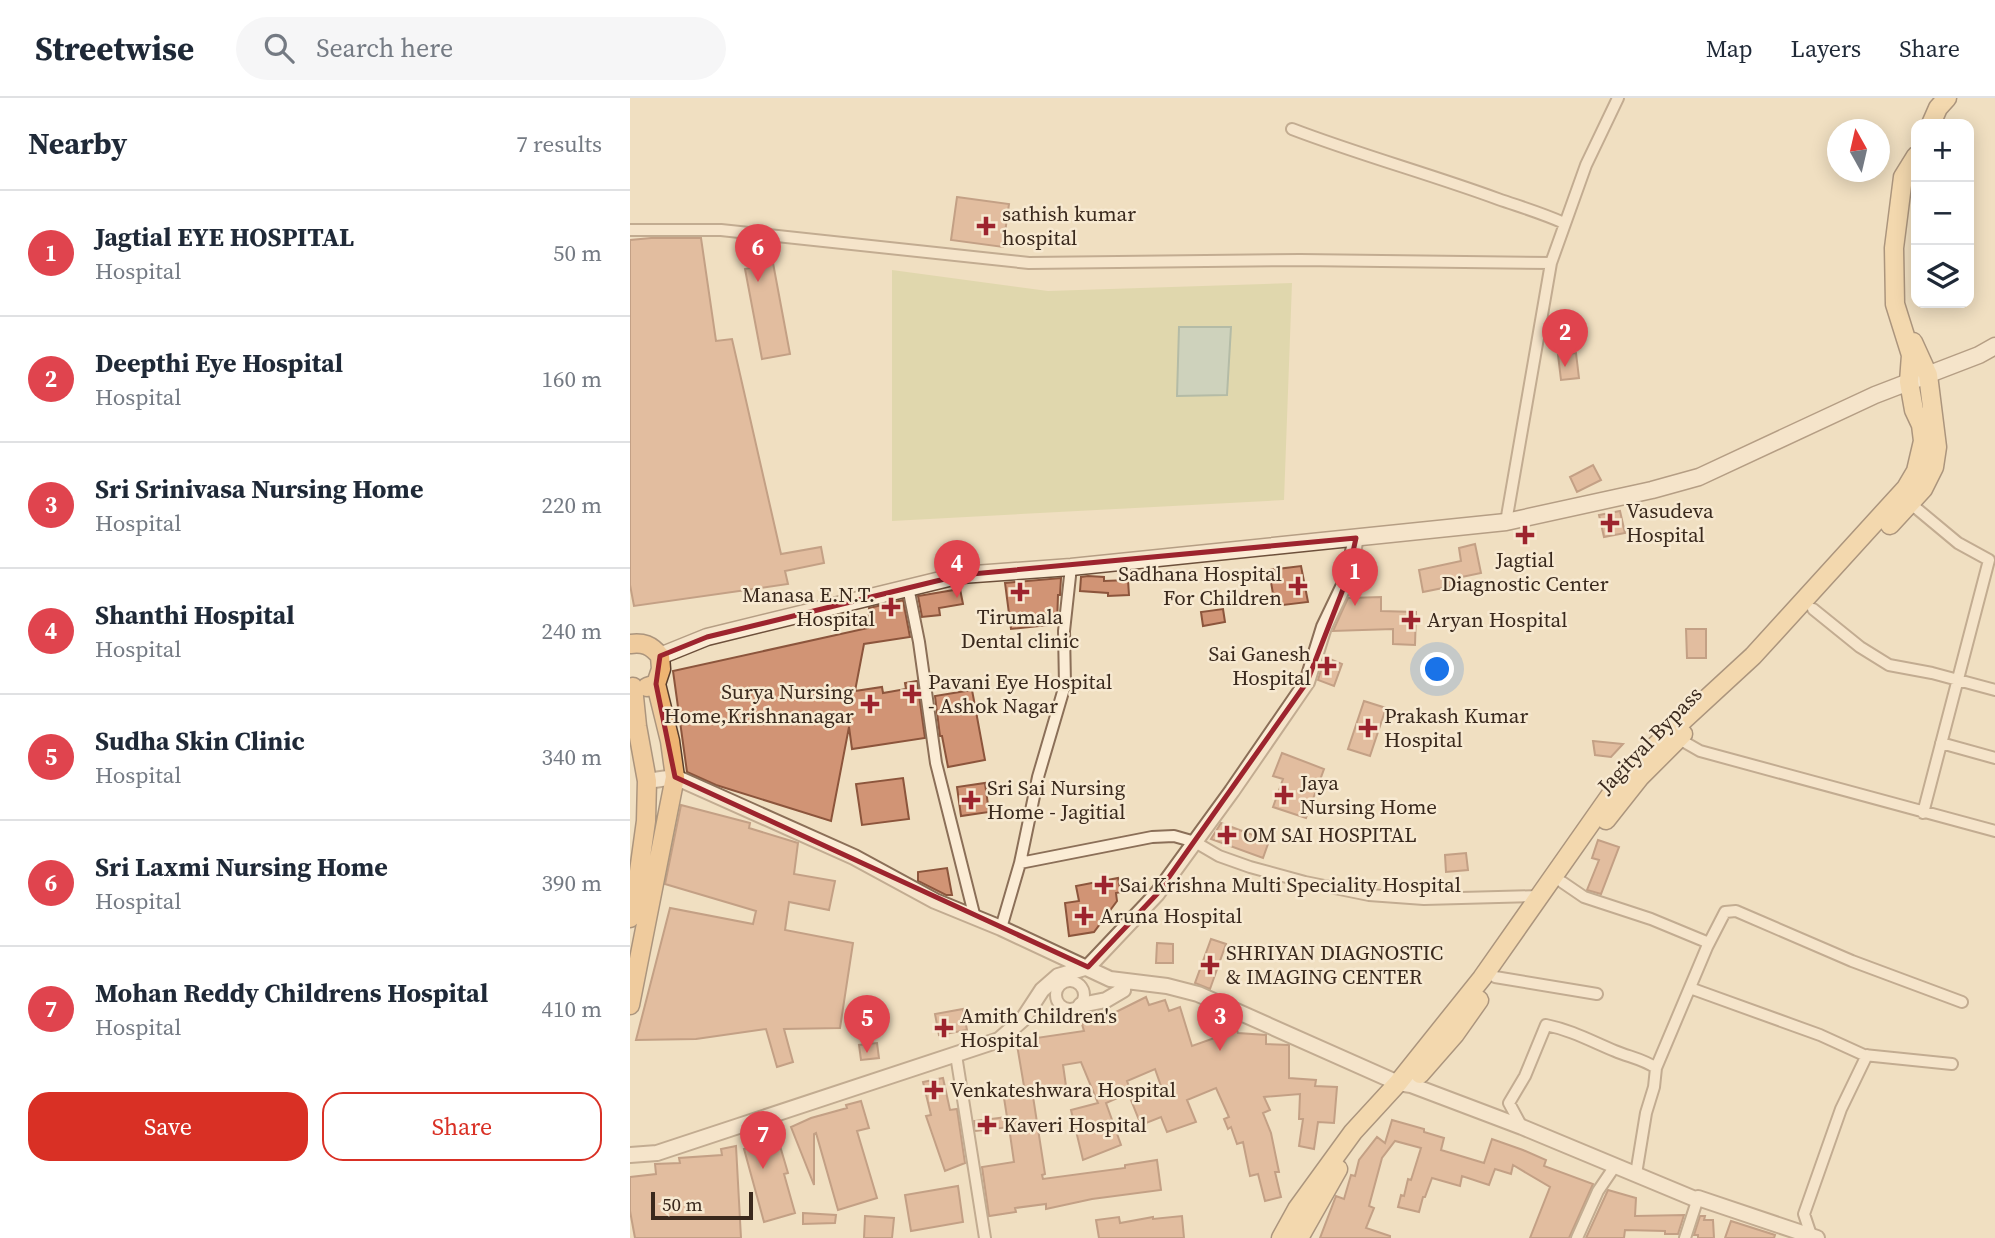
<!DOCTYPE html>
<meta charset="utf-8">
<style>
:root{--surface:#fff;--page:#f6f6f7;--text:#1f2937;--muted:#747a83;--line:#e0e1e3;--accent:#d93025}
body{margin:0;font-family:"Source Serif 4",serif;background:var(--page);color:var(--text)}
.controls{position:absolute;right:21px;top:21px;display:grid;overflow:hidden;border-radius:14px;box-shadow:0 4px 18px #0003}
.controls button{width:63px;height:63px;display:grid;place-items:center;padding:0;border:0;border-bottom:2px solid var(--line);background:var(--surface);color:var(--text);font:35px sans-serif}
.compass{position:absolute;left:1197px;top:21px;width:63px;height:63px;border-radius:50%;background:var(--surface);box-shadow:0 4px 18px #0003;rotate:352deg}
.scale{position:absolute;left:21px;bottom:18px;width:102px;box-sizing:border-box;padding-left:7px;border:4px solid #3a291d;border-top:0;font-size:19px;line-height:24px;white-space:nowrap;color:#3a291d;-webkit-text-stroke:5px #f7e9d1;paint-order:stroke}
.you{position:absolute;left:808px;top:572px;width:24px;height:24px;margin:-18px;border:5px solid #fff;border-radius:50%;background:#1a73e8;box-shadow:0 0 0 10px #1a73e833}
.badge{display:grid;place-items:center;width:46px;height:46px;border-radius:50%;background:var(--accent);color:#fff;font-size:23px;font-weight:700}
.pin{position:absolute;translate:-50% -58px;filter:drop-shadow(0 2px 4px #0008)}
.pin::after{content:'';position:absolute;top:37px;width:24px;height:21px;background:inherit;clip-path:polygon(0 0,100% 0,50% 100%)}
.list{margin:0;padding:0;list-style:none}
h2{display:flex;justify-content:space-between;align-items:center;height:91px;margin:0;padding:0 28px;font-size:30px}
h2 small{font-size:23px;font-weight:400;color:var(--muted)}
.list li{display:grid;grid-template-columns:46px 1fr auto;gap:21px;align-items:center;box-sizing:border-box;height:126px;padding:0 28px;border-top:2px solid var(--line)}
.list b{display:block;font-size:26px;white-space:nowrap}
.list p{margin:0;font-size:23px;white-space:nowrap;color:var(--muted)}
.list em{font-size:23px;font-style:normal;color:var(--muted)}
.actions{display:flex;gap:14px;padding:21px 28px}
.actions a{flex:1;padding:16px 0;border:2px solid var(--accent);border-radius:21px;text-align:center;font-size:24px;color:var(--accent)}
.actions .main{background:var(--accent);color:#fff}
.icon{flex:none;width:38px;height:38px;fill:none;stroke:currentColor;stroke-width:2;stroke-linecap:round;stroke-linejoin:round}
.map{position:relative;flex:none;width:1365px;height:1140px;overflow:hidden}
header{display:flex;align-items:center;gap:42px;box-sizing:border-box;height:98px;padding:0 35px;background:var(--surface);border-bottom:2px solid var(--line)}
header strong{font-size:33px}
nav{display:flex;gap:38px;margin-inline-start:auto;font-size:24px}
.search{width:490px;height:63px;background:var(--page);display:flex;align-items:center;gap:18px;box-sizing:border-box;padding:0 24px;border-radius:38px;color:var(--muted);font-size:26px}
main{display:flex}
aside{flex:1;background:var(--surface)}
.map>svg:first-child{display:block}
</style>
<header>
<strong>Streetwise</strong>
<div class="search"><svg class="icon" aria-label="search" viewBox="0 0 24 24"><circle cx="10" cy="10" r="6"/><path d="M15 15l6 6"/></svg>Search here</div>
<nav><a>Map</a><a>Layers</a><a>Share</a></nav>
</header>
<main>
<aside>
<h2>Nearby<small>7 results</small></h2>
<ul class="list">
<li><span class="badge" style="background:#e0444e">1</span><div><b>Jagtial EYE HOSPITAL</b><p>Hospital</p></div><em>50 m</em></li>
<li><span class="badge" style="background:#e0444e">2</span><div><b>Deepthi Eye Hospital</b><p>Hospital</p></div><em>160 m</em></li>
<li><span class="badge" style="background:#e0444e">3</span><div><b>Sri Srinivasa Nursing Home</b><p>Hospital</p></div><em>220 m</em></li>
<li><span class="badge" style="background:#e0444e">4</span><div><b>Shanthi Hospital</b><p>Hospital</p></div><em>240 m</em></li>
<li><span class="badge" style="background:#e0444e">5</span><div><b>Sudha Skin Clinic</b><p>Hospital</p></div><em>340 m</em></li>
<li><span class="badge" style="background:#e0444e">6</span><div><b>Sri Laxmi Nursing Home</b><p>Hospital</p></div><em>390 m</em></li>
<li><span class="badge" style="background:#e0444e">7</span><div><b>Mohan Reddy Childrens Hospital</b><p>Hospital</p></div><em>410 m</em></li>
</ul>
<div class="actions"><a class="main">Save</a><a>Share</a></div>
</aside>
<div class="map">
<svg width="1365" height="1140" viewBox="0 0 1365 1140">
<rect width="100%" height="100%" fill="#f0dfc1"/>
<path fill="#cdcf94" d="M262,172L418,193L662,185L654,402L262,423Z"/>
<path fill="#a4c3b7" stroke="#6a9185" stroke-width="2" d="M549,229H601L597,297L547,298Z"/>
<path fill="#d19475" stroke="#8c553c" stroke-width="2" d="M327,99L379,106L373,149L321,142Z
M21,140H71L86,243L102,241L151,456L191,449L194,465L155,473L158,486L4,508L0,487V142Z
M143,165L160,256L132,261L115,171Z
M946,255L949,280L931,282L928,257Z
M963,367L971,382L947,394L940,379Z
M990,413L995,435L974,439L969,417Z
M845,446L851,475L822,481L823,488L793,494L789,472L831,463L829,450Z
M671,468L678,504L645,508L639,472Z
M458,478L474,479V483L498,482L499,497L478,498V495L450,493L451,479Z
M431,480L430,497H428L427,526L381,531L375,485Z
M330,491L333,506L309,510L310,517L292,519L288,498Z
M751,499V513L786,514L785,547L763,546V531L703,533L718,500Z
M273,502L280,539L234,546L225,593L252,589L253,595L276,591L275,585L287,583L295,640L222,651L219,629L201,723L86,687L57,674L43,573L238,530L239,510Z
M593,511L595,524L573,528L571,514Z
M1056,531H1076V560H1057Z
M695,559L712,566L704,588L688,582Z
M342,592L355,662L318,669L312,638H310L305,598Z
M734,603L756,610L740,658L718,651Z
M963,643L993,646L981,659L965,657Z
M652,655L694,671L676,720L643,709L653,681L643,678Z
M273,680L279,721L232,727L226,686Z
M355,685L359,714L331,718L327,689Z
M51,707L120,725L119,730L168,745L164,776L205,783L199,812L159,804L155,832L223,845L210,930L154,931L163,964L147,969L136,931L66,941L6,942L40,810L123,826L126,813L35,786Z
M591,725L639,743L633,760L581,741Z
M968,742L989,749L971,796L957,792L969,762L962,760Z
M836,755L838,772L816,774L815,757Z
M317,770L322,797H316L288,783V774Z
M488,780L491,794L486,795L487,803L464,834L439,838L435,805L449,803L446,788Z
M581,841L596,846L580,891L565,885Z
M527,845L543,846V865H526Z
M516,899L519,907L535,902L539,913L550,909L562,948L607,932L608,935L636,937V946L659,947V980L686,982L685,988L707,989L704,1025L688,1024L684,1051L669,1048L673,1021H669L670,996L634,999L640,1012L633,1015L641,1035L649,1074H645L651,1099L635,1103L628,1076L620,1078L613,1044L607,1046L601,1029L598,1031L594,1021L599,1019L586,990L557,1002L566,1024L537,1034L531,1019L511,1027L501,1002L532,991L525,971L497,983L501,994L476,1005L491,1047L453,1062L441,1012L468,1005L451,964L433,967L436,988L402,992L415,1076L412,1077L413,1081L495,1070V1067L527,1062L531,1092L462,1101L416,1111V1106L385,1110L386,1114L359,1118L352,1069L384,1064L379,1029L346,1033L344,1023L377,1019L374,1000L392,998L391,988H394L387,947L406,944V940L454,933L452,926L473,918L474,920Z
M333,911L337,932L309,937L305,916Z
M247,945L249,960L231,962L229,947Z
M313,980L320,1012L327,1011L335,1065L315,1073L296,1018L301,1017L293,984Z
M231,1003L239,1030L227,1033L247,1100L208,1112L186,1035L184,1036V1087L161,1029L181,1020L217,1010L216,1007Z
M762,1022L794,1031V1034L814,1040L811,1052L854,1065L862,1041L893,1052L916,1062L914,1068L963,1086L939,1140H900L920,1089L883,1067L881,1076L865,1071L859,1087L832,1078L830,1088L802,1080L795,1099H793L789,1114L768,1109L771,1097L774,1098L778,1081L781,1082L791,1050L765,1043L752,1060L739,1108L744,1110L736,1130L760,1138V1140H690L706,1098L714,1101L721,1077L725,1078L729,1062L747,1039L755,1045Z
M148,1041L158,1075L154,1076L165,1115L134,1124L114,1051Z
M106,1048L111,1140H5L0,1113V1079L26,1076L25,1066L50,1065L49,1060L92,1057L91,1051Z
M328,1088L333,1124L281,1133L275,1097Z
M978,1092L1006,1100L1005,1118L1054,1117L1048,1136H1035V1133L995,1132L994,1140H956Z
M173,1115L206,1117L205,1125L173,1126Z
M235,1118L264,1120L262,1140H234Z
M552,1118L554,1140H469L466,1122L489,1119L490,1125L523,1119V1121Z
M1070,1118H1075L1074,1122H1083L1084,1140H1068V1137H1064Z
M1101,1123L1145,1137L1144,1140H1095Z"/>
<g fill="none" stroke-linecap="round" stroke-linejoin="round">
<defs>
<path id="minor" d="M662,31C730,57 800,76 868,101C891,109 912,115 934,125
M0,132H91L399,165L670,162L921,165
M1280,405L1328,445L1359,462L1293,715
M876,424L921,165L956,67L988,0
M278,489L289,544L306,665L345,820
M1183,511L1230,549L1259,567L1302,575L1365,592
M1049,641L1070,653L1365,733
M1311,645L1365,660
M390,765L522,739L544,738L565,744L589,758L620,769L675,784L739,797L794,801L909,798
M932,784L954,799L1021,821L1079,845
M371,830L390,765L408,679L435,587L434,533L441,469
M865,879L967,896
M426 897a14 14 0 1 1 28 0a14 14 0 1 1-28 0Z
M1060,890L1190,937L1234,957L1322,966
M326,957L355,1140
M1026,970L1077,849L1095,814L1106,813L1222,863L1332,904
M892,1029L879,1005L895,978L916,927C941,932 961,943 985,953C999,959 1013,961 1026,970L1024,989L1016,1015L1006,1076
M1181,1137L1174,1116L1211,1011L1237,957
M947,1140L968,1093L985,1068
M1055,1140L1068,1100"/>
<path id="tertiary" d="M17,683L45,679L224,759L305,803L371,830L480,881L537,888L568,896L768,985L781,987L892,1029L1065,1101L1068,1100L1187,1140
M451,907L476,902L493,892L492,883
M0,1057L27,1055L369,942L393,921L412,892L428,878L458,869L527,796L602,693L677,584L694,529L717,481L726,440"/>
<path id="secondary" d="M30,558L77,539L331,477L441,469L876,424L1022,392L1069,379L1245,297L1349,257L1365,248"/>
<path id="primary" d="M1301,26L1308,10L1317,0
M1260,427L1293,391L1304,369L1307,349L1298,277L1283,244
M976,722L1010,679L1053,636
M790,976L825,936L849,902
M651,1140L667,1111L723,1034L768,985L852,880L996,675L1123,558L1276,390L1286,373L1293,343L1291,327L1284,312L1279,284L1281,257L1265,206L1264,150L1273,79L1286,58
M669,1140L708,1071"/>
<path id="trunk" d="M0,546C13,544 21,547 30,558L31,571L26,586L17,589
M0,820L7,788L16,723L17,683L7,628L3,589
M0,907L45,679L40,643L26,586"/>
</defs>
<use href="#minor" stroke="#8b6f58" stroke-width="14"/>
<use href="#tertiary" stroke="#8b6f58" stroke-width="18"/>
<use href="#secondary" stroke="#6d503b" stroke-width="19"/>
<use href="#primary" stroke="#583d2c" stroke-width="21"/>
<use href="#trunk" stroke="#583d2c" stroke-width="21"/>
<use href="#minor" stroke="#fbecd5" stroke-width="10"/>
<use href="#tertiary" stroke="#fbecd5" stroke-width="14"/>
<use href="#secondary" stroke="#fbecd5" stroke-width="16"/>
<use href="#primary" stroke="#f6d197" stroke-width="18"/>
<use href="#trunk" stroke="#eeb472" stroke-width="18"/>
</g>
<path d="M0 0H1365V1140H0ZM726,440L717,481L677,584L527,796L458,869L45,679L26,586L30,558L77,539L331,477Z" fill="#f0dfc1" fill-opacity=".55" fill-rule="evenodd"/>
<path fill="none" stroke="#9d242e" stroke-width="5" stroke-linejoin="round" d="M726,440L717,481L677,584L527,796L458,869L45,679L26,586L30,558L77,539L331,477Z"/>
<g fill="#9d242e" stroke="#f7e9d1" stroke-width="2.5">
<path d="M352.5 117.5h7v7h7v7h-7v7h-7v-7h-7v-7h7z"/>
<path d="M976.5 414.5h7v7h7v7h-7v7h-7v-7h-7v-7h7z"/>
<path d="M891.5 426.5h7v7h7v7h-7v7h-7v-7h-7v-7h7z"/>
<path d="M664.5 477.5h7v7h7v7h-7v7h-7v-7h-7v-7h7z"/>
<path d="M386.5 483.5h7v7h7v7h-7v7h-7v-7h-7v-7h7z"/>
<path d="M257.5 498.5h7v7h7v7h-7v7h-7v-7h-7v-7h7z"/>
<path d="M777.5 511.5h7v7h7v7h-7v7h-7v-7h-7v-7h7z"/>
<path d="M693.5 557.5h7v7h7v7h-7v7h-7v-7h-7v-7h7z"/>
<path d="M278.5 585.5h7v7h7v7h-7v7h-7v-7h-7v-7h7z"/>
<path d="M236.5 595.5h7v7h7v7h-7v7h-7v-7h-7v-7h7z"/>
<path d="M734.5 619.5h7v7h7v7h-7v7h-7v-7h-7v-7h7z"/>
<path d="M650.5 686.5h7v7h7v7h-7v7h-7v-7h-7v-7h7z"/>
<path d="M337.5 691.5h7v7h7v7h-7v7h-7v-7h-7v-7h7z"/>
<path d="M593.5 726.5h7v7h7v7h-7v7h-7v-7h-7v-7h7z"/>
<path d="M470.5 776.5h7v7h7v7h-7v7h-7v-7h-7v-7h7z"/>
<path d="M450.5 807.5h7v7h7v7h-7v7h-7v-7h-7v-7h7z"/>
<path d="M576.5 856.5h7v7h7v7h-7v7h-7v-7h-7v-7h7z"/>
<path d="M310.5 919.5h7v7h7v7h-7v7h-7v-7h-7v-7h7z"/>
<path d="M300.5 981.5h7v7h7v7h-7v7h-7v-7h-7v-7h7z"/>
<path d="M353.5 1016.5h7v7h7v7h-7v7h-7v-7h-7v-7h7z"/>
</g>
<g text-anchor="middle" stroke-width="5" stroke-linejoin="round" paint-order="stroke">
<g font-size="21" fill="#3a291d" stroke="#f7e9d1" text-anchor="start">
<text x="372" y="123">sathish kumar<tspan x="372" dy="24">hospital</tspan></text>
<text x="996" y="420">Vasudeva<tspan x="996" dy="24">Hospital</tspan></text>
<text x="895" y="469" text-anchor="middle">Jagtial<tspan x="895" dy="24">Diagnostic Center</tspan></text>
<text x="652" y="483" text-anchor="end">Sadhana Hospital<tspan x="652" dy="24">For Children</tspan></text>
<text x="245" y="504" text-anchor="end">Manasa E.N.T.<tspan x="245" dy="24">Hospital</tspan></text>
<text x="390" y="526" text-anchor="middle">Tirumala<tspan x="390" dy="24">Dental clinic</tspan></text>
<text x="797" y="529">Aryan Hospital</text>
<text x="681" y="563" text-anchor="end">Sai Ganesh<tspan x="681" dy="24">Hospital</tspan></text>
<text x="298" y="591">Pavani Eye Hospital<tspan x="298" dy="24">- Ashok Nagar</tspan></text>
<text x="224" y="601" text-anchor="end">Surya Nursing<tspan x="224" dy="24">Home,Krishnanagar</tspan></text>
<text x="754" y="625">Prakash Kumar<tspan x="754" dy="24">Hospital</tspan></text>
<text x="670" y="692">Jaya<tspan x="670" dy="24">Nursing Home</tspan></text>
<text x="357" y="697">Sri Sai Nursing<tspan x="357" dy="24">Home - Jagitial</tspan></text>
<text x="613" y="744">OM SAI HOSPITAL</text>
<text x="490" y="794">Sai Krishna Multi Speciality Hospital</text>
<text x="470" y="825">Aruna Hospital</text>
<text x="596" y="862">SHRIYAN DIAGNOSTIC<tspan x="596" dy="24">&amp; IMAGING CENTER</tspan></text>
<text x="330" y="925">Amith Children's<tspan x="330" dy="24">Hospital</tspan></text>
<text x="320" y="999">Venkateshwara Hospital</text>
<text x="373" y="1034">Kaveri Hospital</text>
</g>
<g font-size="21" fill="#3a291d" stroke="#f7e9d1">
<text transform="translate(1020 642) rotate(-46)" y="7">Jagityal Bypass</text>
</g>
</g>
</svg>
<div class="controls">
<button>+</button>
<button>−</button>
<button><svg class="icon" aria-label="layers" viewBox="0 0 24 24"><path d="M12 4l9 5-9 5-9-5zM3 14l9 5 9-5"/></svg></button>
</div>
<svg class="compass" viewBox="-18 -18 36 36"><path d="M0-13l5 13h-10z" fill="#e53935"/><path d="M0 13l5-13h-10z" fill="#747a83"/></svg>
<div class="scale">50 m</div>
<div class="you"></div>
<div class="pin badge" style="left:725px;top:508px;background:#e0444e">1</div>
<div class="pin badge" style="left:935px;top:269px;background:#e0444e">2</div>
<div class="pin badge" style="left:590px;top:953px;background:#e0444e">3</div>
<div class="pin badge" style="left:327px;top:500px;background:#e0444e">4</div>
<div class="pin badge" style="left:237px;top:955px;background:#e0444e">5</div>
<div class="pin badge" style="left:128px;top:184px;background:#e0444e">6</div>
<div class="pin badge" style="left:133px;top:1071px;background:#e0444e">7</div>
</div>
</main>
